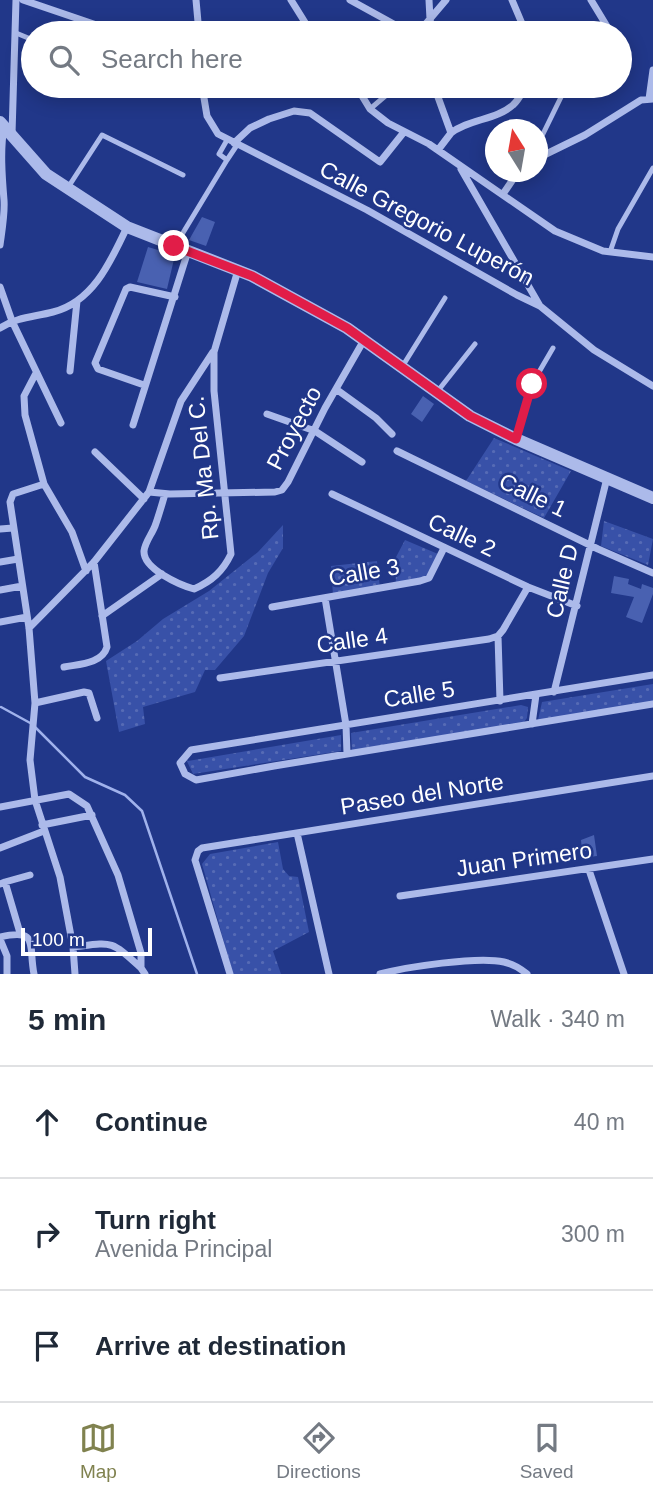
<!DOCTYPE html>
<meta charset="utf-8">
<style>
:root{--surface:#fff;--page:#f2f2f3;--text:#1f2937;--muted:#747a83;--line:#e0e1e3;--accent:#80824f}
body{margin:0;font-family:Arial,sans-serif;background:var(--page);color:var(--text)}
.compass{position:absolute;left:485px;top:119px;width:63px;height:63px;border-radius:50%;background:var(--surface);box-shadow:0 4px 18px #0003;rotate:349deg}
.scale{position:absolute;left:21px;bottom:18px;width:131px;box-sizing:border-box;padding-left:7px;border:4px solid #fff;border-top:0;font-size:19px;line-height:24px;white-space:nowrap;color:#fff;-webkit-text-stroke:5px #213789;paint-order:stroke}
.stop{position:absolute;width:21px;height:21px;margin:-16px;border:5px solid #e11d48;border-radius:50%;background:#fff}
.stop.end{background:#e11d48;border-color:#fff;box-shadow:0 2px 7px #0008}
.list{margin:0;padding:0;list-style:none}
h2{display:flex;justify-content:space-between;align-items:center;height:91px;margin:0;padding:0 28px;font-size:30px}
h2 small{font-size:23px;font-weight:400;color:var(--muted)}
.list li{display:grid;grid-template-columns:46px 1fr auto;gap:21px;align-items:center;box-sizing:border-box;height:112px;padding:0 28px;border-top:2px solid var(--line)}
.list b{display:block;font-size:26px;white-space:nowrap}
.list p{margin:0;font-size:23px;white-space:nowrap;color:var(--muted)}
.list em{font-size:23px;font-style:normal;color:var(--muted)}
.icon{flex:none;width:38px;height:38px;fill:none;stroke:currentColor;stroke-width:2;stroke-linecap:round;stroke-linejoin:round}
.map{position:relative;flex:none;width:653px;height:974px;overflow:hidden}
.search{position:absolute;background:var(--surface);box-shadow:0 4px 18px #0003;left:21px;right:21px;top:21px;height:77px;display:flex;align-items:center;gap:18px;box-sizing:border-box;padding:0 24px;border-radius:38px;color:var(--muted);font-size:26px}
.sheet{height:427px;background:var(--surface)}
nav{display:flex;justify-content:space-around;align-items:center;box-sizing:border-box;height:98px;border-top:2px solid var(--line);background:var(--surface);font-size:19px;color:var(--muted)}
nav a{display:grid;justify-items:center;gap:4px}
nav .on{color:var(--accent)}
.map>svg:first-child{display:block}
</style>
<div class="map">
<svg width="653" height="974" viewBox="0 0 653 974">
<defs>
<pattern id="grass-dots" width="8" height="8" patternUnits="userSpaceOnUse" patternTransform="scale(1.75)"><rect width="8" height="8" fill="#3851a8"/><path d="M2 2h.1M6 6h.1" fill="none" stroke="#566bb5" stroke-width="1.8" stroke-linecap="round"/></pattern>
</defs>
<rect width="100%" height="100%" fill="#213789"/>
<path fill="url(#grass-dots)" d="M494,438L571,471L544,518L466,481Z
M604,521L653,539L648,565L601,546Z
M283,525V548L268,573L244,636L215,670H205L195,692L143,707L145,724L119,732L106,661L137,641L163,619L209,591L258,552Z
M405,540L438,554L428,578L396,584L395,559Z
M377,561L380,588L333,595L331,566Z
M653,684V702L538,720L542,702Z
M521,705L528,707L527,718L524,722L352,753L351,733Z
M341,735V751L193,774L185,757L188,761Z
M278,842L283,869L289,876L298,877L309,932L273,951L281,974H233L202,864L210,854Z"/>
<g fill="none" stroke-linecap="round" stroke-linejoin="round">
<path stroke="#a0b2ec" stroke-width="2.5" d="M1,707L32,724L85,777L125,795L142,811L197,974"/>
</g>
<path fill="#4961b1" d="M202,217L215,222L206,246L189,240Z
M148,247L175,255L167,289L137,282Z
M423,396L434,404L422,422L411,414Z
M614,576L629,579L628,584L641,589L642,584L653,588V594L642,623L626,617L634,597L611,593Z
M594,835L597,856L589,857L588,851H582L581,840Z"/>
<g fill="none" stroke-linecap="round" stroke-linejoin="round">
<path stroke="#acbaea" stroke-width="5" d="M430,19L438,33
M16,33L33,40
M115,89V86
M370,109L397,86
M542,156L540,140L565,89
M227,160L237,145
M67,189L102,135L183,175
M175,246L227,160L219,154L227,140
M610,252L618,229L653,168
M402,367L445,298
M437,392L475,344
M516,439L532,384L553,348"/>
<path stroke="#acbaea" stroke-width="7" d="M23,0L120,33
M196,0L199,33
M291,0L306,24L314,33
M350,0L410,33
M429,0L430,19
M512,0L526,33
M591,0L611,33
M418,33L446,0
M202,86L207,116L218,134L367,210L517,295L540,306L594,350L653,386
M356,86L370,109L388,123L429,144L555,231L603,251L653,257
M434,86L451,133L438,150
M649,99L653,70
M451,133C469,119 496,120 513,105C519,100 522,92 526,86
M12,134L16,0
M234,143L250,128L269,119L294,111L310,113L380,162L404,132
M538,158L585,135L641,100L653,99
M461,169L540,306
M503,194L518,172
M0,245C2,230 5,214 4,200C2,176 0,149 4,127
M0,287L12,321L61,423
M0,328C17,317 34,317 53,312C93,302 111,261 127,227
M70,371L77,301
M36,373L24,396L25,415L44,484L72,532L86,571
M144,385L98,369L95,363L126,289L130,287L175,297
M336,389L376,418L392,434
M267,414L315,431L362,462
M133,425L188,251
M397,451L598,549L653,573
M95,452L144,499
M44,484L13,494L10,502L29,628L35,703L30,760L35,800L60,877L73,947L75,974
M149,492L170,494L275,492L282,490L288,482L325,408L364,340
M165,494C162,504 159,515 155,526C152,534 145,542 144,551C143,569 180,585 194,589C212,581 223,571 231,554L214,391V352L238,270
M332,494L528,587L577,606
M0,529L13,528
M0,562L18,559
M0,590L22,586
M325,598L346,725L347,754
M272,607L420,581L429,578L444,548
M102,616L162,574
M0,622L27,617
M29,628L94,562L149,492L181,401L213,352
M498,636L500,701
M64,667C79,664 102,664 107,647L94,562
M653,675L191,750L180,763L185,774L196,780L274,766L653,704
M220,678L489,639L498,636L503,630L528,587
M554,692L607,478
M35,703L84,692L89,693L97,718
M532,724L536,695
M0,807L69,794L87,806L118,875L141,953V968L145,974
M42,825L92,815
M297,833L329,974
M0,848L44,831
M589,870L624,974
M5,882L30,875
M0,884L5,882L20,933
M400,896L653,859
M0,937C40,928 28,945 34,974
M0,939L7,956V974
M73,947C114,942 110,940 141,968
M230,974L195,860L198,851L202,848L653,776
M380,974C406,967 478,956 504,962C513,964 520,968 527,974"/>
<path stroke="#acbaea" stroke-width="12" d="M0,122L46,174L127,227L252,276L347,328L470,416L516,439L653,498"/>
</g>
<g fill="none" stroke-linecap="round" stroke-linejoin="round">
<path stroke="#e11d48" stroke-width="9" d="M174,246L252,276L347,328L470,416L516,439L532,384"/>
</g>
<g text-anchor="middle" stroke-width="5" stroke-linejoin="round" paint-order="stroke">
<g font-size="23" fill="#fff" stroke="#213789">
<text transform="translate(427 223) rotate(28)" y="8">Calle Gregorio Luperón</text>
<text transform="translate(294 428) rotate(-62)" y="8">Proyecto</text>
<text transform="translate(203 468) rotate(-96)" y="8">Rp. Ma Del C.</text>
<text transform="translate(533 495) rotate(26)" y="8">Calle 1</text>
<text transform="translate(462 535) rotate(25)" y="8">Calle 2</text>
<text transform="translate(364 572) rotate(-10)" y="8">Calle 3</text>
<text transform="translate(562 581) rotate(-77)" y="8">Calle D</text>
<text transform="translate(352 640) rotate(-8)" y="8">Calle 4</text>
<text transform="translate(419 694) rotate(-9)" y="8">Calle 5</text>
<text transform="translate(422 794) rotate(-9)" y="8">Paseo del Norte</text>
<text transform="translate(524 859) rotate(-8)" y="8">Juan Primero</text>
</g>
</g>
</svg>
<svg class="compass" viewBox="-18 -18 36 36"><path d="M0-13l5 13h-10z" fill="#e53935"/><path d="M0 13l5-13h-10z" fill="#747a83"/></svg>
<div class="scale">100 m</div>
<div class="stop" style="left:532px;top:384px"></div>
<div class="stop end" style="left:174px;top:246px"></div>
<div class="search"><svg class="icon" aria-label="search" viewBox="0 0 24 24"><circle cx="10" cy="10" r="6"/><path d="M15 15l6 6"/></svg>Search here</div>
</div>
<section class="sheet">
<h2>5 min<small>Walk · 340 m</small></h2>
<ul class="list">
<li><svg class="icon" aria-label="ahead" viewBox="0 0 24 24"><path d="M12 20V5M6 11l6-6 6 6"/></svg><div><b>Continue</b></div><em>40 m</em></li>
<li><svg class="icon" aria-label="right" viewBox="0 0 24 24"><path d="M7 20v-9h11M14 6l5 5-5 5"/></svg><div><b>Turn right</b><p>Avenida Principal</p></div><em>300 m</em></li>
<li><svg class="icon" aria-label="arrive" viewBox="0 0 24 24"><path d="M6 21V4h12l-3 4 3 4H6"/></svg><div><b>Arrive at destination</b></div></li>
</ul>
</section>
<nav>
<a class="on"><svg class="icon" aria-label="map" viewBox="0 0 24 24"><path d="M3 6l6-2 6 2 6-2v14l-6 2-6-2-6 2zM9 4v14M15 6v14"/></svg>Map</a>
<a><svg class="icon" aria-label="directions" viewBox="0 0 24 24"><path d="M12 3l9 9-9 9-9-9zM9 14v-3h6M13 9l2 2-2 2"/></svg>Directions</a>
<a><svg class="icon" aria-label="saved" viewBox="0 0 24 24"><path d="M7 4h10v16l-5-4-5 4z"/></svg>Saved</a>
</nav>
